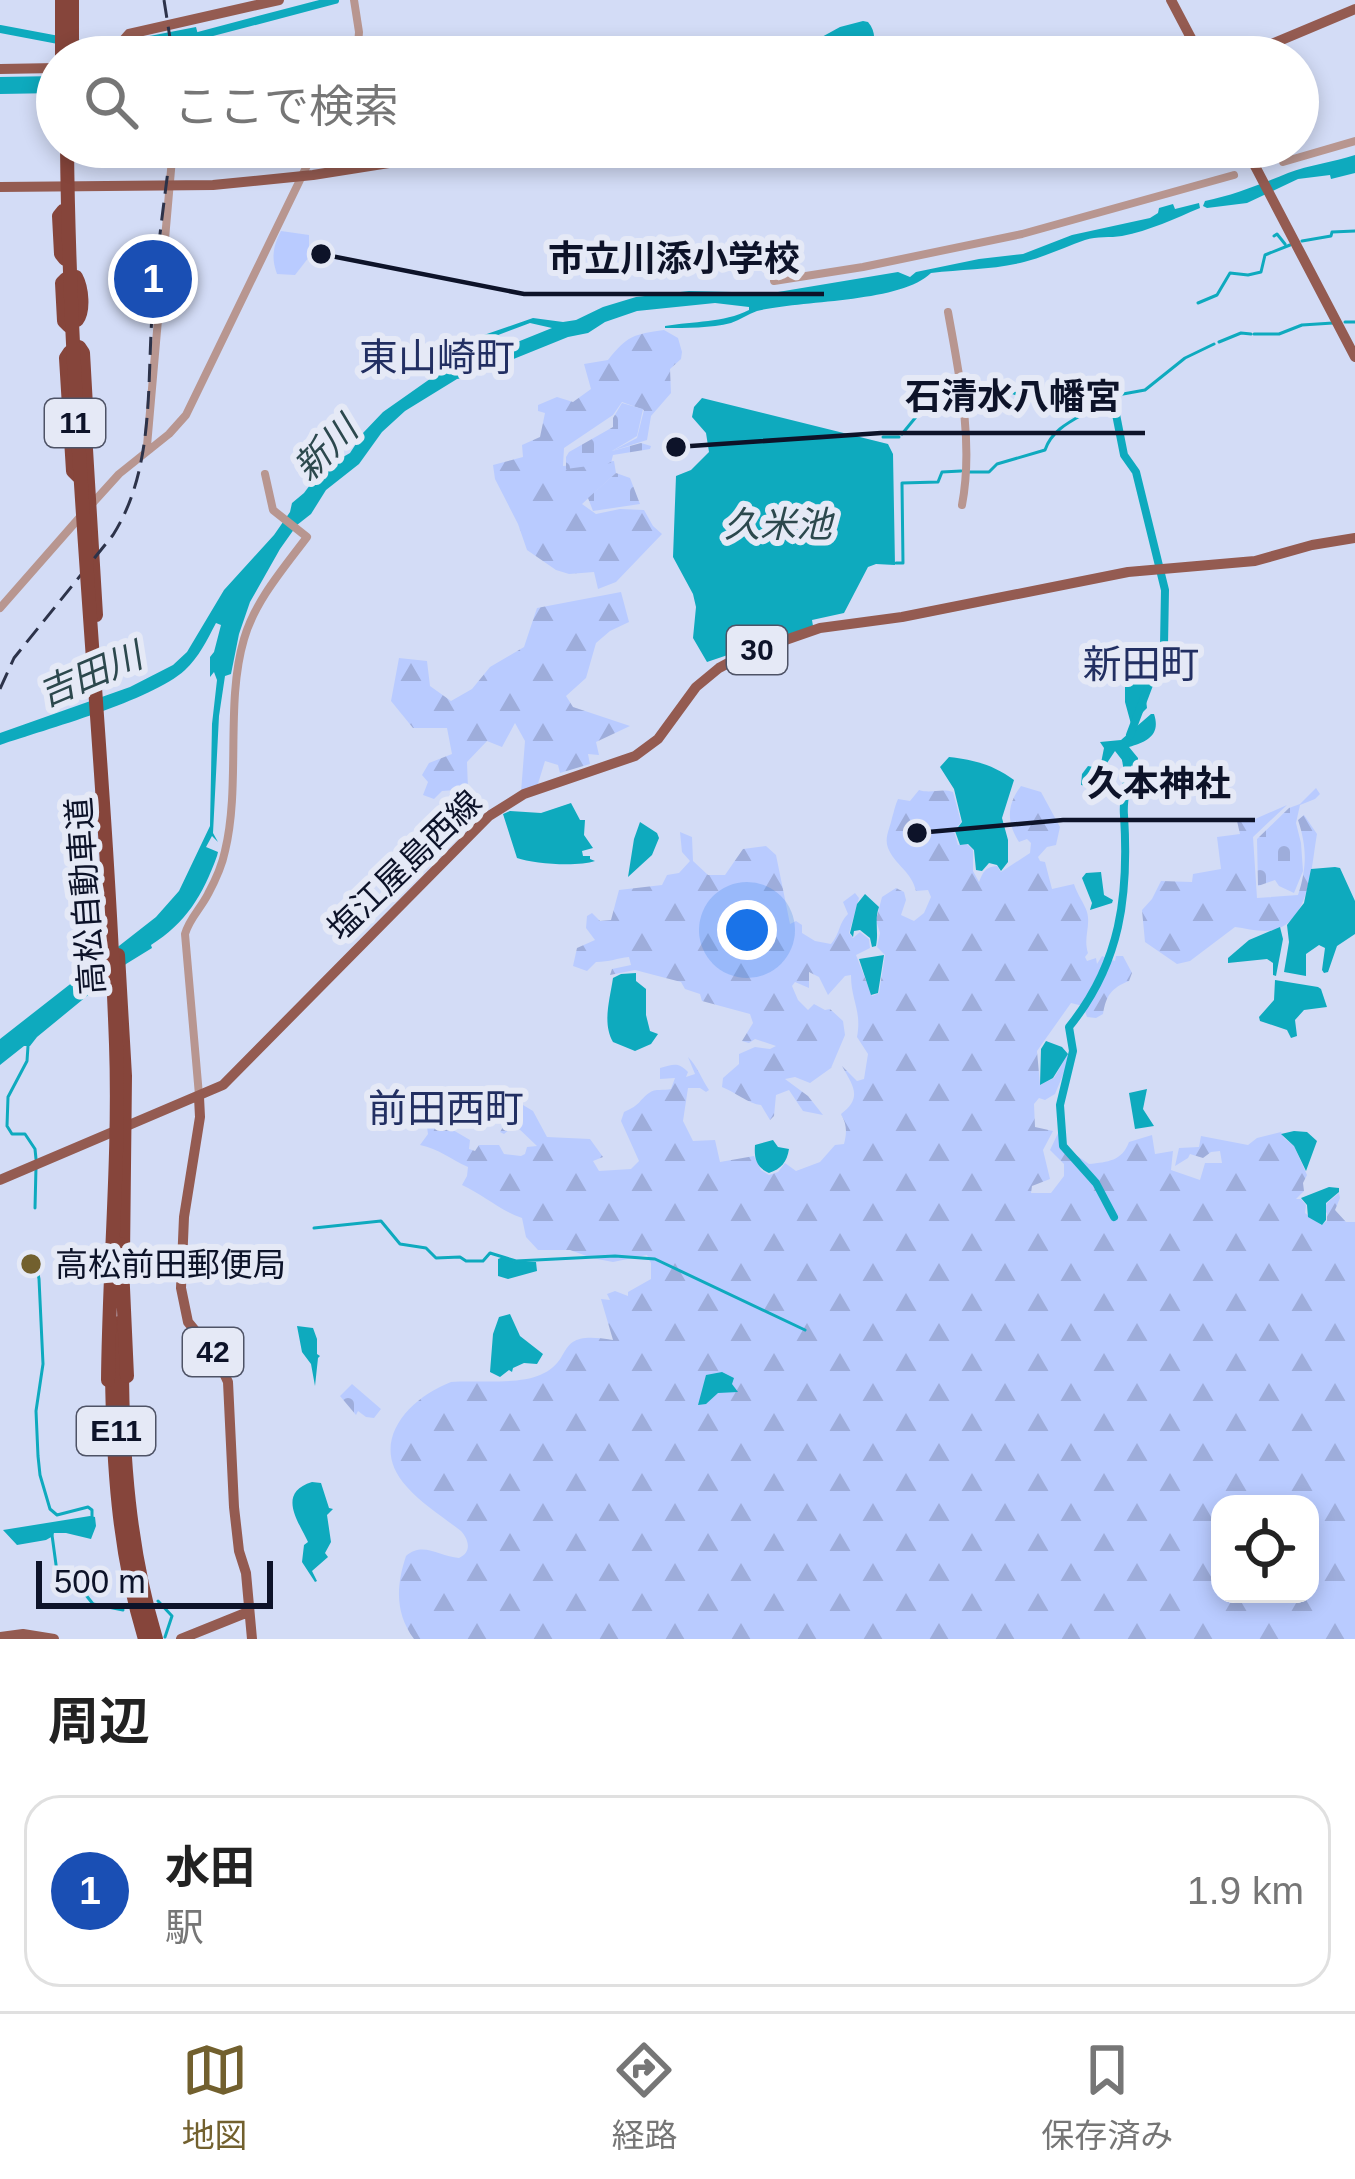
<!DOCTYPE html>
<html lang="ja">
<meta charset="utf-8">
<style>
:root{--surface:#fff;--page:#f6f6f6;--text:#222;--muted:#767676;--line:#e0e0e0;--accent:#72602e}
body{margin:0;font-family:Arial,"Noto Sans JP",sans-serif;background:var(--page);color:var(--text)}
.controls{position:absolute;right:36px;bottom:36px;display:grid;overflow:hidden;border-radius:24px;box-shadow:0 6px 18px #0003}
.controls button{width:108px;height:108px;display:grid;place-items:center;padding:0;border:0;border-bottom:3px solid var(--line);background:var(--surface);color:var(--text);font:60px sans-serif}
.scale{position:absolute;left:36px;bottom:30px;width:237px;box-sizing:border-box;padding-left:12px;border:6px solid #0d1329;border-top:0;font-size:33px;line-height:42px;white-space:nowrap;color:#0d1329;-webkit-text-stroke:9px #e5e9f6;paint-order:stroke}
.you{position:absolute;left:747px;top:930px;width:42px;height:42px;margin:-30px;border:9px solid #fff;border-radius:50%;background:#1a73e8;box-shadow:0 0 0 18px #1a73e833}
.badge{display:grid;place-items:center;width:78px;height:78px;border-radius:50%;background:var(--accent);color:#fff;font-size:39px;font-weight:700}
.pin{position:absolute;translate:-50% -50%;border:6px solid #fff;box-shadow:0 3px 12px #0006}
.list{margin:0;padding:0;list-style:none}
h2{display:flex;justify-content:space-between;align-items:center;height:156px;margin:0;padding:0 48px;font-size:51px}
h2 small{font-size:39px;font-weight:400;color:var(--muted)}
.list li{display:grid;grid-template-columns:78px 1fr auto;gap:36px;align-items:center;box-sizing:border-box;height:192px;margin:0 24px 24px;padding:0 24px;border:3px solid var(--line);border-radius:36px}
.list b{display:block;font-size:45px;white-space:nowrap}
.list p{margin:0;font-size:39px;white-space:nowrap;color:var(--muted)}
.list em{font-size:39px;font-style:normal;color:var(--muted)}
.icon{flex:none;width:66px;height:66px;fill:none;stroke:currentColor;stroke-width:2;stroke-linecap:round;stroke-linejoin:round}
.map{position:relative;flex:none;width:1355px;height:1639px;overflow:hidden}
.search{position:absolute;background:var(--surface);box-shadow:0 6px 18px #0003;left:36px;right:36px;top:36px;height:132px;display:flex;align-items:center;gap:30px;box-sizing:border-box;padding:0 42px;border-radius:66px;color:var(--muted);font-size:45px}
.sheet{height:372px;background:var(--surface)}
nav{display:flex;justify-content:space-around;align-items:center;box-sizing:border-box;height:168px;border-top:3px solid var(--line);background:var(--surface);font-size:33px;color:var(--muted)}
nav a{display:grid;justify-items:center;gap:6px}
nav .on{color:var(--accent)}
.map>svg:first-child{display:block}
</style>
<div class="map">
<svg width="1355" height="1639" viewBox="0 0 1355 1639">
<defs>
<pattern id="forest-firs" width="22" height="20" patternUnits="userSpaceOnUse" patternTransform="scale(3)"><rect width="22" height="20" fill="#b9cbff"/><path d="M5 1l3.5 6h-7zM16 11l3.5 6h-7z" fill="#9eaddb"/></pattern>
<pattern id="cemetery-stones" width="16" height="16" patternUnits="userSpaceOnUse" patternTransform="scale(3)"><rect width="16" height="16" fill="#b9cbff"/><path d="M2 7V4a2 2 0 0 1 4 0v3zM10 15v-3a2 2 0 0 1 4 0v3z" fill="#9eaddb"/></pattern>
</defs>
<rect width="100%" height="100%" fill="#d3dcf6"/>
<path fill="url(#forest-firs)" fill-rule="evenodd" d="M664,330L678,338L682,352L681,359L670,369L671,393L651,416L647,440L612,451L637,438L644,410L622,402L613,415L564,448L563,466L614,461L616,473L582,504L596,514L620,509L644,510L653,526L662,534L616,582L598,589L594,572L569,574L556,570L527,550L518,524L495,479L493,465L523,457L522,445L540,437L545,413L538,411V405L557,397L573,402L591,389L584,364L608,360C627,336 634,334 664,330Z
M621,592L629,622L610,631L596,643L586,678L566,696L573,707L630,726L596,742L599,755L588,754L590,764L560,773L558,765L545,761L537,787L521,792L525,741L515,723L502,747L487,741L467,762L468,789L442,791L434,799L423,795L428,782L422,775L429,763L452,754L447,728H413L391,701L399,658L427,661L430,686L451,701L472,689L490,667L524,647L537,608Z
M1021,786L1041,792L1060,827L1056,845L1047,847L1038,857L1040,861L1045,862L1052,889L1074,884C1077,894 1084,903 1087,912C1091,926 1083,938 1088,953L1085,957L1087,961L1096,958L1097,964L1102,956L1115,961L1116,956H1123L1132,973L1129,981C1111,988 1106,996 1103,1014L1096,1018L1087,1017L1083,1006L1071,1003L1037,1051L1040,1085L1054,1078L1068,1054L1070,1058L1055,1094L1045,1100L1039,1098L1034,1104L1035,1127L1053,1131L1043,1150L1050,1179L1032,1186L1031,1193H1051L1064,1176V1164L1050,1150L1060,1129L1070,1151L1089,1164C1108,1162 1122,1161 1129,1142L1152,1135L1155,1154L1173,1151L1171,1170L1200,1180L1205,1163H1222L1220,1151L1211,1152L1203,1158L1190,1154L1188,1158L1175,1166L1179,1148L1199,1147L1201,1136L1248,1145L1257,1138L1281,1132L1284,1138L1294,1146L1307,1175L1303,1183L1304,1191L1296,1199H1301L1306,1205L1305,1213L1321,1225L1327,1221V1213L1324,1211L1327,1203L1339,1193L1340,1198L1335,1210L1346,1222H1355V1639H414C395,1613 396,1586 406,1556C423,1541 440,1557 459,1558C472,1552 469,1540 461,1531C443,1517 422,1504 407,1487C367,1444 407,1399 451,1382C476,1380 517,1385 540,1375C577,1360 551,1329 613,1340L601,1299L610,1300L607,1294L615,1291L628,1296V1292L651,1279V1263L647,1255L613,1262L592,1258L570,1250H538L526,1237L522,1218C499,1210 484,1195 462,1185L467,1176L468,1167C450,1159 439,1149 420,1145L428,1134L427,1127L441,1123L470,1140L469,1149L475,1151L479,1145H499L504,1154L521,1156L525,1154L527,1147L537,1146L515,1125L504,1134L500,1132L514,1109L523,1105L533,1111L547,1137L590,1139L603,1157L593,1161L599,1171L631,1169L639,1161L621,1121L624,1112C642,1104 637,1102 649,1093C655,1088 664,1091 671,1089L675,1078L660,1079V1068C673,1065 677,1061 688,1072L686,1077L695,1074L688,1057C698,1067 701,1078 709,1090L706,1092L700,1088H688L683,1121L693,1141L715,1140L720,1162L754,1156L761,1170L769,1175L778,1172L785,1163L796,1171L820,1162L835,1145L844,1144C847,1132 847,1125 841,1114C863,1097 853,1086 842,1066L857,1081L864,1079L868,1054L857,1037C862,1010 851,1001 851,975L845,976L828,995L819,977L809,972V988L795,982L792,986L798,1000L808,1010L814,1004L825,1010L830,1009L843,1021L845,1035L831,1068L810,1083L795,1077L785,1079L808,1096L823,1115L803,1111L789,1090L776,1095L774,1116L770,1120L761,1105C749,1104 735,1092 722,1087L723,1078L739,1064V1054L755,1047L770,1049L776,1046L755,1039L749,1043L742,1041L753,1023L750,1014L702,1001L700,994L685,989L681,982L635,970L610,975L612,969L631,965L629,957C617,958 610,962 596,962L587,971L573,966L577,948L595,940L586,928L587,916L592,913L600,921L611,920L619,890L662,885L667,875L679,873L690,861L682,852L680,832L692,837L693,861L708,875H725L743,849L766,846L776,855L790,924L796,921L802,925V933L815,941L831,944C840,934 839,922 848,914L843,902L855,893L859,898L849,933L853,938L860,932L869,939L870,948L856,955L872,996L879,993L885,955L877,947L880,933L876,920L882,897L896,888L904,892L906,900L901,915L914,921L924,913L931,897L928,890L916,891C912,872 895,865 888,848C884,838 890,828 892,818C894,812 895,805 898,799L910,801L919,790C931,794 941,788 953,792L961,822L954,831L958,845L967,844L973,850V871L979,882C983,872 985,867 997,866L1001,872L1030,853L1031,843L1027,839L1019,842C1006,822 1007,804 1021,786ZM1220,1504H1310V1594H1220Z
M1287,805L1253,837L1257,898L1298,895C1307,868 1307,847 1298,820L1304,815L1317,834C1311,867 1310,930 1265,931C1255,931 1244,928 1235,927L1190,961L1177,964L1145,942L1142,910L1152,899L1161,881L1192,882L1193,874L1221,869L1217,837L1240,834L1237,821L1255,819Z"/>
<path fill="url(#cemetery-stones)" d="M622,403L643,409L637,436L612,451L641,443L651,446L650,449L613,455L611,463L566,469V457L569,452L613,427V418Z
M616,473L630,478L640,504L593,511L588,498Z
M1316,788L1320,794L1315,799L1300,805L1296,823L1301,843L1303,871L1294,893L1279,886L1275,880L1258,886L1257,839L1289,808L1300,804Z
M352,1384L381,1409L374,1418L366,1417L358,1411L356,1415L340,1396Z"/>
<path fill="#b9cbff" d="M281,231L309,235V257L295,275L277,274C271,258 273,246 281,231Z"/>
<path fill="#0eaabe" d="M863,21L868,22C878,34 875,47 865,57H789V55L840,27Z
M196,27L202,50L173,57H126L131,54L129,51L134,39Z
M57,76V93L0,94V77Z
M1355,155V173L1331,179L1330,175L1298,179L1247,203L1207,208L1203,206L1205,201C1234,195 1261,184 1288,173C1309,165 1333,162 1355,155Z
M1199,203L1200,208C1176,218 1149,231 1122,236C1110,238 1097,236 1085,240C1065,247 1044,257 1024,262C993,270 962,269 931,273C901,303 801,300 757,311C748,314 740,320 731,323C711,328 686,328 665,328V326C694,321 723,323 749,310V307L715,303L637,311L605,322L588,333L568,337L469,377L457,379L405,411L382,432L359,464L326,490L311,514L297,525L280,549L250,602L239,634L231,674L225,676L219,716L213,833L218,842L212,836L206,847L218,852L217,856C203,895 186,923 151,945L152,948L126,964L37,1037L30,1046H24L0,1065V1039L156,917L179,891L210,826L212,724L217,680L214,672L210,677V657L214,652L221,625L216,623C207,640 199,657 185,670C151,701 46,729 0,745V733L130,687L173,665L187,652L224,590L274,535L290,512L292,503L304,493L322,469L350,453L363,433L383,412L437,374L436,368L440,373L552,328L530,323L430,361H428L426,355L533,318L563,322L576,320L603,307L636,297L689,291L772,293L898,272L910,277L916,272L979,259L1023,254L1072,235L1150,218L1158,213L1159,208L1173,204L1175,209Z
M702,398L888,444L893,454L895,565L876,564L868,567L844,613L812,620L813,626L707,662L693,638L696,607L693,594L673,557L676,476L691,470L709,452L706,433L692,417L694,407Z
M1143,669L1148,672L1145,692L1147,708L1131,724L1125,702V683L1130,681L1133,670Z
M1151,714H1154C1161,735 1147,742 1129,747L1138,758V763L1134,766L1126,765L1115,751L1107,763H1101L1104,748L1100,742L1121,740Z
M949,757C976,760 993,765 1014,780L1002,818L1008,840V862L1001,871L997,865L989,863L982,871L976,870L974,850L968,844L960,845L955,831L962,822L954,789L940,767Z
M1088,766L1109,770L1104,784L1097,783L1099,788L1096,792L1100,798L1094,804L1086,786L1081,785L1082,774Z
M571,803L580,820H585L584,835L593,848L582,851L583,856H590V859L595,861C578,867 533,864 517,858L503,814L510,811L541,813Z
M640,822L657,833L659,838L652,855L628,877L634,839Z
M1335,867L1340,868L1355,901V934L1337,946L1328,972L1324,973L1322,970L1325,948L1319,945L1306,954V976L1284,972L1289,942L1287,925L1304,903L1311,869Z
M1101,872L1104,895L1113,900L1112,903L1090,910L1092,903L1082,878L1086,873Z
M865,894L879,907C874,920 879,932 876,946L872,947L870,938L860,930L854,931L853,937L850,933L857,904Z
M1280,927L1283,939L1276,976L1273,975V963L1267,959L1228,963V958L1249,940Z
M884,955L878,993L871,995L859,959Z
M636,973V981L646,989V1015L650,1031L658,1034L651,1044L635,1051L613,1042C602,1023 610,999 613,978L621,974Z
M1275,980L1318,987L1321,989L1327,1007L1304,1010L1295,1020L1297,1036L1291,1038L1287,1030L1260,1021L1259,1017L1274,1000Z
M1046,1041L1062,1047L1068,1054L1053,1078L1040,1085L1041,1049Z
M1147,1089L1143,1109L1154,1126L1135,1129L1129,1093Z
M1294,1131L1307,1132L1317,1141L1306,1171L1294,1146L1281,1134Z
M773,1140L778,1147L789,1149C787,1162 781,1169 769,1173C756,1167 754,1158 755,1145Z
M1329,1187L1339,1188V1192L1326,1203V1220L1322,1225L1308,1217L1307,1205L1301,1198Z
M503,1257L516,1262H536L537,1271L508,1279L498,1276V1259Z
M510,1314L520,1336L543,1354L537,1364L524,1363L513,1368L512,1372L509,1370L500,1377L490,1372L493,1334L499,1317Z
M297,1326L313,1328L317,1339V1354L320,1356L318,1358L315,1386L311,1364L302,1352Z
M722,1372L734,1378L732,1384L738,1392L718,1393L706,1404L698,1405L706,1375Z
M312,1482L321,1483L329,1508L333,1509L327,1515L331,1542L325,1553L328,1557L312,1571L317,1581L315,1582L302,1562L304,1545L308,1542C299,1522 276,1493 312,1482Z
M90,1516L95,1517L96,1526L91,1539L66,1533H54L53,1536L46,1540L17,1545L3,1530Z"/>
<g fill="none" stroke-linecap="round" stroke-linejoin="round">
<path stroke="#0eaabe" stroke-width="3" d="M668,57L694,52L721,50
M1274,236L1277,234L1285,244
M1302,241L1331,236L1332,232L1355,231
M1198,303L1217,295L1230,273L1248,275L1261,272L1265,255L1290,245
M1345,322H1355
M1254,334H1279L1302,325L1333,323
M1219,342L1241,333L1251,334
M984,388L999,389
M1006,390L1019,395
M1020,394L1071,392L1105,399
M1123,394L1145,390L1185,358L1214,344
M935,397L957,384L982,388
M902,434L929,401
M883,437H899
M969,472H989L997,464L1045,450C1054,423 1085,417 1105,400L1113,399
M896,563H903L902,483L938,482L942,472L961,471
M28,1046L27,1061L8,1097L7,1126L12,1134H25L35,1149L36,1159
M35,1208L36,1167
M314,1228L381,1221L400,1244L426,1248L436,1258L460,1257L466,1261H483L490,1253L516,1261L615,1256L655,1259L805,1330
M35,1258L39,1279L43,1364L36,1411L38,1456L40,1475L50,1509L57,1515L88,1507L92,1510V1519
M52,1535L57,1572L78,1585L93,1604L123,1610
M158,1601L172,1616L165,1637"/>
<path stroke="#0eaabe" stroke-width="8" d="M0,29L85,45L141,43
M194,37L335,0
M1113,399L1124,455L1136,472L1165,590L1164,645L1130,735
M1114,1217L1096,1183L1063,1146L1060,1105L1073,1051L1069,1027C1121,963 1129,895 1124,815C1122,796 1131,780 1126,760"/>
<path stroke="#b89690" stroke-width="8" d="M354,0L359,32L357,57
M1283,162L1355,141
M774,281L863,267L1022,234L1234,175
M948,312C959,374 974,442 962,505
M149,450L147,446L173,147
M90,506L119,474L169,434L186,415L316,147
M0,608L80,517
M199,1095L185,934C189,919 201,908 208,894C215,881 222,866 225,851C241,785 225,703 244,639C255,601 283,569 307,537L273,510L265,474"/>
<path stroke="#945b51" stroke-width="10" d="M1171,0L1201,57
M109,57L129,34L279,0
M1241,57L1355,9
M0,69L57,68
M1245,147L1355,357
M0,187L213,185L313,175L490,147
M199,1097L200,1117L184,1217L181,1288L188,1322L216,1356L228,1382L234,1507L239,1551L246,1573L252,1639
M0,1180L223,1085L489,816L524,794L635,756L658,739L696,687L719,668L745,654L820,628L902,617L1128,572L1255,561L1312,545L1355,538
M0,1637L23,1634L54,1639
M181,1639L248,1612"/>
<path stroke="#86453b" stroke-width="14" d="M62,0V57
M72,0V57
M63,211L59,216L61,254L65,259
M76,277C82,288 84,311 77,320
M66,279L62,283L64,321L69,326
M79,347L83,353L87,424
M70,352L66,358L73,471L78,476
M84,416L96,615
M118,955L125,1076L123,1256
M122,1362C122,1456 129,1549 156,1639
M112,1371C113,1462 118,1551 145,1639
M119,1372V1323"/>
<path stroke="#2d334a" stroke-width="3" stroke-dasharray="18 9" stroke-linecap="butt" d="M164,0L173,57
M0,689L14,658L113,535C154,470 147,389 152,315C156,259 164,203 171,147"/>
<path stroke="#86453b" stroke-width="14" d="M67,147C70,447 105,745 116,1044C120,1156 109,1268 108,1380
M121,1244L127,1376"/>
</g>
<circle fill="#72602e" stroke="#e5e9f6" stroke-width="4.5" cx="31" cy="1264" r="12"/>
<g text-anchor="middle" stroke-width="12" stroke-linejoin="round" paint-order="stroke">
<g fill="#e5e9f6" stroke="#4e5366" stroke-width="3">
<rect x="45" y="399" width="60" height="48" rx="9"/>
<rect x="727" y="626" width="60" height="48" rx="9"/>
<rect x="183" y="1328" width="60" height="48" rx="9"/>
<rect x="77" y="1407" width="78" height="48" rx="9"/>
</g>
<g font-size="30" font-weight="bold" fill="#0d1329">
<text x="75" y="433">11</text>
<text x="757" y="660">30</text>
<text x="213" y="1362">42</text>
<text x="116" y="1441">E11</text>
</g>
<g font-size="33" fill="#0d1329" stroke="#e5e9f6">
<text transform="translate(404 865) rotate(-44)" y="12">塩江屋島西線</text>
<text transform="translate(85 896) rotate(-94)" y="12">高松自動車道</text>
</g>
<g font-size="33" fill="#0d1329" stroke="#e5e9f6" text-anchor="start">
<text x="55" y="1276">高松前田郵便局</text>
</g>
<g font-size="36" font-style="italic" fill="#2c484d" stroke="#e5e9f6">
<text transform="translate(325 448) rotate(-45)" y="13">新川</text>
<text x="778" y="537">久米池</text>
<text transform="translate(90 674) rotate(-23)" y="13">吉田川</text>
</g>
<g font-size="39" fill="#222f62" stroke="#e5e9f6">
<text x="437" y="371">東山崎町</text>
<text x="1141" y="678">新田町</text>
<text x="446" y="1122">前田西町</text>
</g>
</g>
<path fill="none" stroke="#0d1329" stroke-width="4.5" d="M321 254L524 294H824M676 447L881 433H1145M917 833L1063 820H1255"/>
<g fill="#0d1329" stroke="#e5e9f6" stroke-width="4.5">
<circle cx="321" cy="254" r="12"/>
<circle cx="676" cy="447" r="12"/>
<circle cx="917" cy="833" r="12"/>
</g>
<g font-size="36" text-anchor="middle" font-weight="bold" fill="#0d1329" stroke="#e5e9f6" stroke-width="12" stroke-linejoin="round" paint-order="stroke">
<text x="674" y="271">市立川添小学校</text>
<text x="1013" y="409">石清水八幡宮</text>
<text x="1159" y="796">久本神社</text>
</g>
</svg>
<div class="controls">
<button><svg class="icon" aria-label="locate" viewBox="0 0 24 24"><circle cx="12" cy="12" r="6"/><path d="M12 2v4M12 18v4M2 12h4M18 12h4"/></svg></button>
</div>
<div class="scale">500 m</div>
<div class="you"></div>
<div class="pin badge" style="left:153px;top:279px;background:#1a4fb4">1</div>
<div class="search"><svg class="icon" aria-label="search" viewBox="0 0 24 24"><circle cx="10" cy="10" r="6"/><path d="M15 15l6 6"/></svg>ここで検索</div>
</div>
<section class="sheet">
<h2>周辺<small></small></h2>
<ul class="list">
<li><span class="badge" style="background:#1a4fb4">1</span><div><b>水田</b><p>駅</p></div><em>1.9 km</em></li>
</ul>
</section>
<nav>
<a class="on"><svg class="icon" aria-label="map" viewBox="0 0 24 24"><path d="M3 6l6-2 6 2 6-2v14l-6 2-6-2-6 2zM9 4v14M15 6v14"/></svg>地図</a>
<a><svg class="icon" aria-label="directions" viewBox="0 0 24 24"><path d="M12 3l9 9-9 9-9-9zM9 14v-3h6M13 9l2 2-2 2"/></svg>経路</a>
<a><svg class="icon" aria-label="saved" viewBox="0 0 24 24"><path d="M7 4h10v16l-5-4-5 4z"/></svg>保存済み</a>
</nav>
